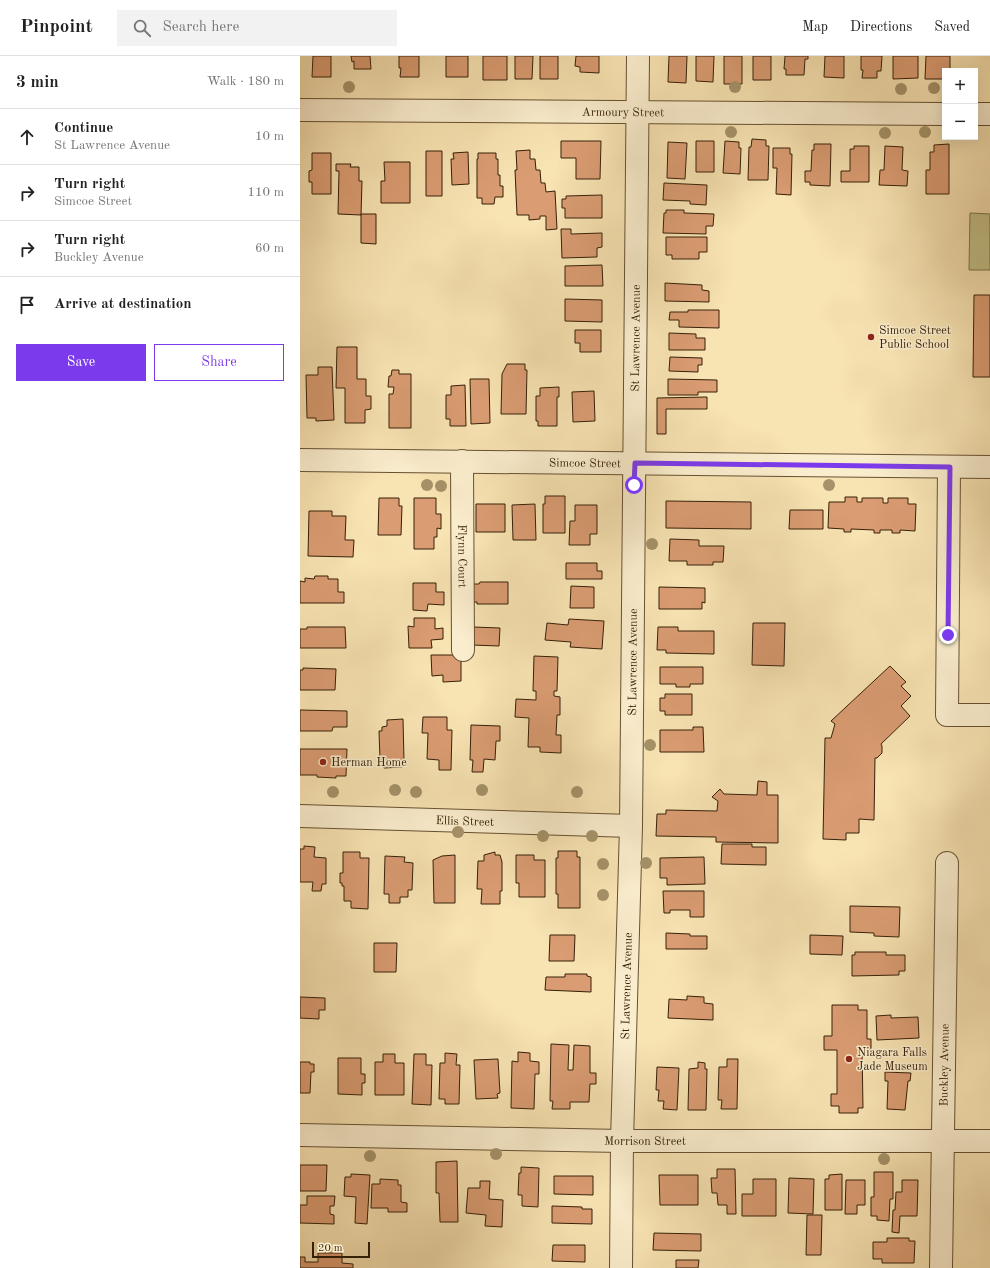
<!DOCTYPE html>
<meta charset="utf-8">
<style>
:root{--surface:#fff;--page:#f2f2f2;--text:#222;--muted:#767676;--line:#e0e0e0;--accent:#7c3aed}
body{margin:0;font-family:"Old Standard TT",serif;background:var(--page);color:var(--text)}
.controls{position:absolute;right:12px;top:12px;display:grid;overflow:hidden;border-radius:0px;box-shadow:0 4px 16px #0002}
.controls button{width:36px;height:36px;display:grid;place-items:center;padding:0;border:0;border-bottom:1px solid var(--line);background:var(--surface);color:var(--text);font:20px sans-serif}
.scale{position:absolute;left:12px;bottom:10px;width:58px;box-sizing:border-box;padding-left:4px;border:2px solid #362008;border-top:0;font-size:11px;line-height:14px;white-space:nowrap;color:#362008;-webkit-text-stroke:3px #faedcd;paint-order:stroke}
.stop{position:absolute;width:12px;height:12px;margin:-9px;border:3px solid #7c3aed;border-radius:50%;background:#fff}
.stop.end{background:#7c3aed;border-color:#fff;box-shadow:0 1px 4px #0008}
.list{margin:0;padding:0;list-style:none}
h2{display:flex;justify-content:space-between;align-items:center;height:52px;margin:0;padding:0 16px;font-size:17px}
h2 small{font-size:13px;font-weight:400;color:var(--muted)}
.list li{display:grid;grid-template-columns:26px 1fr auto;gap:12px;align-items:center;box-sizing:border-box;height:56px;padding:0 16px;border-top:1px solid var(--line)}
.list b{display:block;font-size:15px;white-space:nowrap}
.list p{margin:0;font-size:13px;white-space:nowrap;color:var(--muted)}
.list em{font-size:13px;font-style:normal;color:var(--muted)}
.actions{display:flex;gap:8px;padding:12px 16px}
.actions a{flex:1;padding:9px 0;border:1px solid var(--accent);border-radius:0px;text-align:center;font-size:14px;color:var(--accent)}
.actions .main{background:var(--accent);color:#fff}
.icon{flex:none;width:22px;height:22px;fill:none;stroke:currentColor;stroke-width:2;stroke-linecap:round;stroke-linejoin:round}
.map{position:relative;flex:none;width:690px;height:1212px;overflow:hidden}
header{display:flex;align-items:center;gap:24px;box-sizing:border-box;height:56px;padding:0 20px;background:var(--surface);border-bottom:1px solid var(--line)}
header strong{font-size:19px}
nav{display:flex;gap:22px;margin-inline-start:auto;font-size:14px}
.search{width:280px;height:36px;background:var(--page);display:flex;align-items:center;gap:10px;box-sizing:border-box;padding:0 14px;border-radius:0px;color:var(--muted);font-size:15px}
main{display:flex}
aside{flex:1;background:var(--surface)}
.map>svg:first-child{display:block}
</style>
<header>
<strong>Pinpoint</strong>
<div class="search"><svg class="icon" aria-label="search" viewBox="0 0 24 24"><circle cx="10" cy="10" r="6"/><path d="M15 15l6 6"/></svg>Search here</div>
<nav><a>Map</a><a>Directions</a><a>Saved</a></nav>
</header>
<main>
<aside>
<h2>3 min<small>Walk · 180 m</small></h2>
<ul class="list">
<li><svg class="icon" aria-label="ahead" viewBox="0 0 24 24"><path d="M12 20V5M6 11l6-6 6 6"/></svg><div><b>Continue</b><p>St Lawrence Avenue</p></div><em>10 m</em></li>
<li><svg class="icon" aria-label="right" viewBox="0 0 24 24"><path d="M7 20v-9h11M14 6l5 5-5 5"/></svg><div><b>Turn right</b><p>Simcoe Street</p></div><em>110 m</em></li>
<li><svg class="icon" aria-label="right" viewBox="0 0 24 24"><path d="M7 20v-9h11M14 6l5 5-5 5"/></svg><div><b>Turn right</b><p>Buckley Avenue</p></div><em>60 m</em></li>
<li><svg class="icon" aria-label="arrive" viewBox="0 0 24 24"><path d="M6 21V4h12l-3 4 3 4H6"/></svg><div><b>Arrive at destination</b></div></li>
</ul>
<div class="actions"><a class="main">Save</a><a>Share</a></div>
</aside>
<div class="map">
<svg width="690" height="1212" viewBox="0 0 690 1212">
<rect width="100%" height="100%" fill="#f8e3b2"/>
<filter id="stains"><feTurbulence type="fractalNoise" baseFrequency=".005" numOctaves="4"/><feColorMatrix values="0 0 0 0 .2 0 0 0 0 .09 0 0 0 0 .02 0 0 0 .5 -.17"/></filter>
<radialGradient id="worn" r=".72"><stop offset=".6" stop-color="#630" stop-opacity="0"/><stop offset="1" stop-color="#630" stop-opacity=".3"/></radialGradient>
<path fill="#c4c187" stroke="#7d7048" d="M670,157L690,158V214H669Z"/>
<path fill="#da9c72" stroke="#362008" d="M13,0H31V21H12Z
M51,0H70L71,13H54V5L52,6Z
M99,0H119V21H100L101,12H99Z
M146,0H168V21H146Z
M183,0H207V24H183Z
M215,0H233L232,23H215Z
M240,0H258V23H240Z
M276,0H299V17L280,16V11L275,10Z
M369,0H387L386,27L368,26Z
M396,0H414L413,26L396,25Z
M424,0H442V28H424Z
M453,0H471V24H453Z
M485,0H508V3H505L504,19H486V13H484Z
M525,0H544V22L524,21Z
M561,0H582L581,15H577V22H562L563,14H561Z
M593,0H618V22L593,23Z
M626,0H650V15H644V23H625Z
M452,83L466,84V90H469L468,124H448L449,91H451Z
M261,85H301L300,123H276V102H261Z
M396,85H414V116H396Z
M425,85L439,86V92H441L440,118L423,117Z
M368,86L387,87L385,123L367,122Z
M514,88H531L530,130L510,129V126H505V115H511L512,94H514Z
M649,88V138H626V114H630V96H634V89Z
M554,90H569V126H541V115H550V93H554Z
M585,90L603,91L602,114L608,115L607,130L579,129L580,114H584Z
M473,92H490V98H492L491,139L476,138L477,112H473Z
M230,94V103H235L236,114H240L241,127H245L246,136L255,135L257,173L246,174V160H240V163L229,164V159H217L215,114H217L216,95Z
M126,95H142V140H126Z
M168,96L169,128L152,129L151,103H154L153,97Z
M12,97H31V138H12V126H9V115L12,114Z
M178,97H196V103H198V119H200V130H203V141H195L194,148H182V142H177V103H178Z
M84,106H110V147H81V125H85Z
M36,108H51L50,111H59V125H62L61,159L38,158L39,115H36Z
M364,127L407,129L406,149L390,148V145L363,144Z
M302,139V162H265V152H262V143H266V140Z
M366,154H384V157L414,158L413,170H406V178L363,177L364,157H366Z
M61,158H76V188L61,187Z
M261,173H271V178L302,177V191L297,192V201L262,202Z
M366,181H407V196H399V203H372V199H366Z
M302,209L303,230H265V210Z
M365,227L402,229V234L409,235V246L365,245Z
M674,239H690V321H673Z
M265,243L302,244V266L265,265Z
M388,254H419V272L379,271V264H369L370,256H388Z
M275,274H301V296H280V287H275Z
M369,277L396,278V282H405V294H369Z
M37,291H57V323H66V340H71V353L65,354V367H45V332H36Z
M370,301L402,302V309H398V316L369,315Z
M207,308H225V314H227L226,358H201L202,318Z
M18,311H32L34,364L16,365V362H7L6,319H18Z
M92,314H99V318H111V372H89V338H93L94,331H88L89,320H91Z
M170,323H189L190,367L171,368Z
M368,323L417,324V336H398V339H368Z
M165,329L166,370H150V363H146V339H151V330Z
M259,331V341H257V370H238V365H236V340H240V332Z
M294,335L295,365L273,366L272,336Z
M407,341V353H366V378H357V342Z
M245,440H265V477H243V448H245Z
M545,441H557V446H562V442H583V447H588V442H608V448H616L615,475L600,474V477H592V474H580V477H574V474L551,473V476H544V473L528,472L529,446H545Z
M79,442H99V450H102L101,479H78Z
M114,442H136V458H141V473L137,472V481H134V493H114Z
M366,445L451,446V473L366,472Z
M176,448H205V476H176Z
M235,448L236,484H213L212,449Z
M275,449H297V478H290V489H269L270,465H275Z
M490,454H523V473H489Z
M9,455H32V460H46L45,484H54L53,501L8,500Z
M370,483L399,484V490H424L423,506H413V509H387V505H369Z
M266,507H297V515H302V523H266Z
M15,520H28V523H38V536H44V547H0V525L5,526V522L14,523Z
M180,526H208V548H177V546H170V528H179Z
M113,527H136V536H144V549L128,548L127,555L113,554Z
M271,530L294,531V552H270Z
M359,531L405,532V547L402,546V553H359Z
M114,562H135V573L143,572V583L131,584L132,592H109L108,570L114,571Z
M269,563L304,565L302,593L270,591L271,586L245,584L247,567L268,569Z
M453,567H485L484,610L452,609Z
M7,571H45L46,592H0V573H7Z
M173,571L200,572L199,590L172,589Z
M358,571H378V575H414V598L366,597V594H357Z
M131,599H161V625L143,626V619L132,620Z
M234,600L258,601L257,635H254V640L260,641V659H257L256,679H261V697L240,696V691H228L229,662L215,661L216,643L236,644V635H233Z
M590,610L606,626L601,630L611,640L601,650L610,660L581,688L582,690V697L577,702H575L574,764L559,763V777H546V784L523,783L525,682H531L535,668L531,665Z
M360,611H403V628H390V631H376V628H360Z
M3,612L36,613L35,634H0V614H3Z
M365,638H392V659H365V655H360V642H365Z
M0,654L47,655V671H33L32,675H0Z
M123,661H147V674H152L151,714H139V704L127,703L128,677H122Z
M103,663L104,705H102V711L84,712V704H80L79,675H82V671L87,670V664Z
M171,669L200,670V685H196L195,704L184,703L183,716H172L173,704H170Z
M393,671H403L404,696H360V674H393Z
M0,693H47L46,720H36V722L17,721V719H0Z
M458,725L467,726V739H478V787L416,786V781L356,780L357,758H366V754L417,755L418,745L412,741L420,733L424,738L457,739Z
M422,788H452V791H466V809L421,808Z
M4,790L15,791L14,801L26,802V828H22L21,835H12L13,826H0V793H4Z
M258,795H277V801H280V852H258V838H256V802H258Z
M43,796H60V802H69L68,853L51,852V845H44V830H42V827H40V817H43Z
M195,796V799H200L202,806V835H200V848H181L182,833H177L178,805H184V799Z
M155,799V847H134L133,804L142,800Z
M216,799H234V804H245V841H219V827H216Z
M85,800L105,801L104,806L113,807L112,834H108V841H100V847H89V838H84Z
M404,801L405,828L367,829V822H360V802Z
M363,835H404V861H390V854H370V857H364Z
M550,850L600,851L599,881L574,880V877L550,876Z
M366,877L390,878V880H407V893H366Z
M250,879H275L274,905H249Z
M510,879L543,880L542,899L510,898Z
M74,887H97L96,916H74Z
M555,896H586V899H605V915H599V919L552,920V899H555Z
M265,918H287V920L291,921V936L245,934L246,921H265Z
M387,940L404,941V947L413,948V964L368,962L369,943L387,944Z
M0,941L25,942V954H19V963L0,962Z
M532,949H558V954H567V983H571V994H562L563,1052H558V1057H539V1050H531V1038H537V994H524V980H532Z
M591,959V962L618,961L619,982L577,984L576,960Z
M251,988L269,989L268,1014H273L274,989L290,990V1017H296V1028H290L289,1046H270V1053H252L253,1045H250Z
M218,996L230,997V1005L239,1006V1018H235L234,1053L211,1052L212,1005L218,1006Z
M145,997L157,998L156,1009H160L159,1048H145V1043H139L140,1007H145Z
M83,998H95V1007H104V1039H75V1006H83Z
M114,998H126V1009H132L131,1049L112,1048Z
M38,1002H61V1018H65V1027H62V1039L38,1038Z
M198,1003L200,1037L197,1038L198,1042L176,1043L174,1004Z
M427,1003H438L437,1053H421L422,1044H418L419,1011H427Z
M0,1006H10V1008H14V1016H11L10,1037H0Z
M398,1006L405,1007V1013H407L406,1054H388L389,1013L398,1012Z
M357,1011L379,1012L377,1054L363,1053L364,1045H358L359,1034H356Z
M585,1016L611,1017L610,1025H608L605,1054L587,1053L588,1025H585Z
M157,1105L158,1166H140L139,1137H136V1106Z
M0,1109H27L26,1135H0Z
M221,1111L239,1112L238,1151L222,1150V1139H218L219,1117H221Z
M417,1113H435L436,1158H427V1149H418L417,1137H412L411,1122H417Z
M574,1116H593V1143H590L589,1165L577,1164V1160H571V1141H574Z
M51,1118L70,1119L67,1168L55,1167L56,1141L44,1140L45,1121H51Z
M542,1118V1154H525V1123H529V1119Z
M359,1119H398V1149H360Z
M254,1120H293V1139L254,1138Z
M489,1122L514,1123L513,1158L488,1157Z
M80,1123L98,1124V1129H101V1146L107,1147V1156H88V1152H71L72,1128H80Z
M453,1123H476V1160H442V1138H453Z
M546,1124H565V1149H557V1158H545Z
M602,1124H618L617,1160H600L599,1177L592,1176L593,1154H595L596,1136H602Z
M180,1125H190L189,1143L203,1144L202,1171L185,1170L186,1159L166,1157L168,1132H180Z
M7,1140H35L34,1150H30V1158L34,1159V1168L0,1167V1149H7Z
M252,1150L282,1151V1153H292V1168L252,1167Z
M507,1159H522L521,1199H506Z
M354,1177L401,1178V1195L353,1194Z
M587,1182H609V1185H615L614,1207H582V1203H573V1186H587Z
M253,1189H285V1206L252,1205Z
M18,1197H42V1207L53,1208V1212H0V1201H5V1206H18Z
M376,1204H399L398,1212H376Z"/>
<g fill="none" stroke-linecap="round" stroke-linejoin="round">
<defs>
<g id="minor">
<path id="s1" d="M0,54L645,58"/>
<path d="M675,58H690"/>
<path id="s2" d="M0,404L690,411"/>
<path id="s3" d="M162,405L163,594"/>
<path d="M649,411L647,659H690"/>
<path id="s4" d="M0,760L331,770"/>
<path id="s5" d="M0,1079L322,1085H690"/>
<path id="s6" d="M321,1212L322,1085L331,770L338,0"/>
<path id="s7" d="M641,1212L647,807"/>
</g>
</defs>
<use href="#minor" stroke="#665132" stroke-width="24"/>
<use href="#minor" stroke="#faedcd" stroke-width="22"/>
</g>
<g fill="#a59269">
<circle cx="49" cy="31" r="6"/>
<circle cx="435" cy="31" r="6"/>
<circle cx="634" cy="32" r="6"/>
<circle cx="601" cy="33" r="6"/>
<circle cx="431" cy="76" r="6"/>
<circle cx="625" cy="76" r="6"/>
<circle cx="585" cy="77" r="6"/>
<circle cx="127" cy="429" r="6"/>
<circle cx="529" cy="429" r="6"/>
<circle cx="141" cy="430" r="6"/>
<circle cx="352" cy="488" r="6"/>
<circle cx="350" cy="689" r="6"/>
<circle cx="95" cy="734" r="6"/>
<circle cx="182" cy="734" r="6"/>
<circle cx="33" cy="736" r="6"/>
<circle cx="116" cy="736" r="6"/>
<circle cx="277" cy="736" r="6"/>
<circle cx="158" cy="776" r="6"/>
<circle cx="243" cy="780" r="6"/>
<circle cx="292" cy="780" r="6"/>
<circle cx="346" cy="807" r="6"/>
<circle cx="303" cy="808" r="6"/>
<circle cx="303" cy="839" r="6"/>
<circle cx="196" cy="1098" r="6"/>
<circle cx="70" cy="1100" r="6"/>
<circle cx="584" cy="1103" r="6"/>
</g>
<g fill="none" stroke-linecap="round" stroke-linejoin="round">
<path stroke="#7c3aed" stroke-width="5" d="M334,429L335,407L650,411L648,579"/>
</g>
<g fill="#8f2418" stroke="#faedcd" stroke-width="1.5">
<circle cx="571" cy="281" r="4"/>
<circle cx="23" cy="706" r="4"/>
<circle cx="549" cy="1003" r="4"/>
</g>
<g text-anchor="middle" stroke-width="3" stroke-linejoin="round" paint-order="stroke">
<g font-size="12" fill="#362008" stroke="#faedcd">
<text dy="4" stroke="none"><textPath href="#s1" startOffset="323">Armoury Street</textPath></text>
<text dy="4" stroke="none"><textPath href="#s6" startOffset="930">St Lawrence Avenue</textPath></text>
<text dy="4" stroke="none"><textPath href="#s2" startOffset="285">Simcoe Street</textPath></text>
<text dy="4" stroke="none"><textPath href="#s3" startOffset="95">Flynn Court</textPath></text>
<text dy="4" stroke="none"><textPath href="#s6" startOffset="606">St Lawrence Avenue</textPath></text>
<text dy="4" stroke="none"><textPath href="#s4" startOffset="165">Ellis Street</textPath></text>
<text dy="4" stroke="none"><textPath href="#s6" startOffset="282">St Lawrence Avenue</textPath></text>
<text dy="4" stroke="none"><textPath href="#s7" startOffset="203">Buckley Avenue</textPath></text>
<text dy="4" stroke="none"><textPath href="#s5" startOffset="345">Morrison Street</textPath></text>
</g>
<g font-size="12" fill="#362008" stroke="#faedcd" text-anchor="start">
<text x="579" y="278">Simcoe Street<tspan x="579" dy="14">Public School</tspan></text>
<text x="31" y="710">Herman Home</text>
<text x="557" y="1000">Niagara Falls<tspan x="557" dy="14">Jade Museum</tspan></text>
</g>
</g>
<rect width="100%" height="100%" filter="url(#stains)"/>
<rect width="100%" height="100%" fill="url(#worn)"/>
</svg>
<div class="controls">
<button>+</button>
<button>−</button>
</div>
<div class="scale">20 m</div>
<div class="stop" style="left:334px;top:429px"></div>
<div class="stop end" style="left:648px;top:579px"></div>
</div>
</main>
